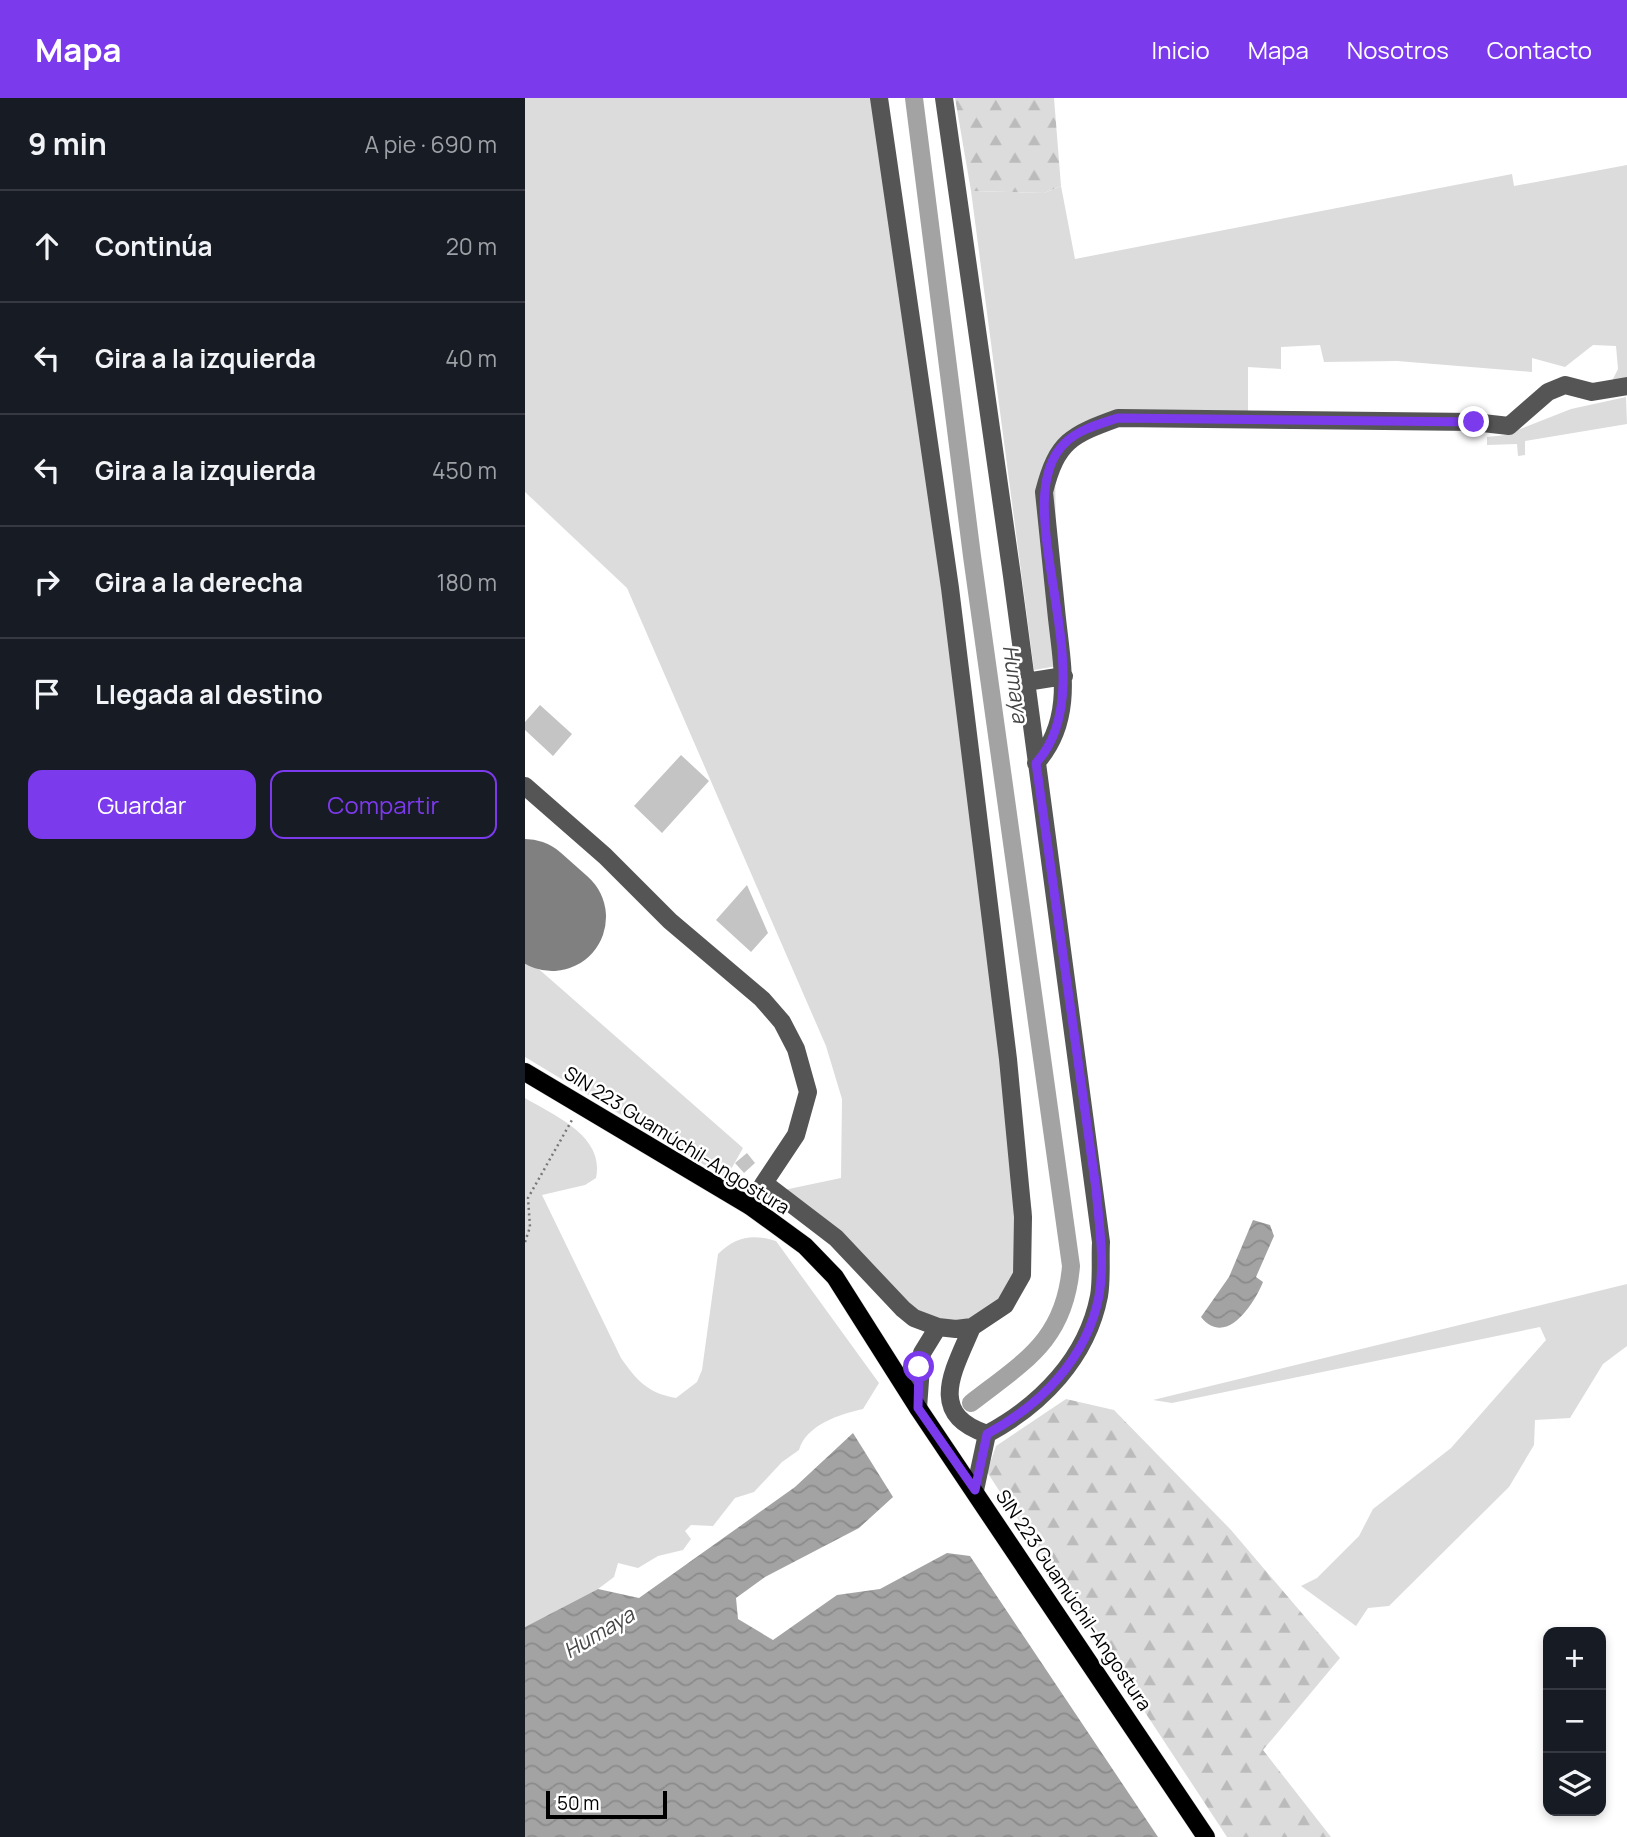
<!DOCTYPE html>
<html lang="es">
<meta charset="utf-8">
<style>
:root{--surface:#171b24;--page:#20242c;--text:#f1f3f6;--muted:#9ea1a6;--line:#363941;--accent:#7c3aed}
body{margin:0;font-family:Manrope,sans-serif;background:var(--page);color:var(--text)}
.controls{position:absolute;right:21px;bottom:21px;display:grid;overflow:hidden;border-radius:14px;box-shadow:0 4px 10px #0003}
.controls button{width:63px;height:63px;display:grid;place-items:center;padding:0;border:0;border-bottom:2px solid var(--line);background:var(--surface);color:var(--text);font:35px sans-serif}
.scale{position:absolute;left:21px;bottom:18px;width:121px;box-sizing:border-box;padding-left:7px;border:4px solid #000;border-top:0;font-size:19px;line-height:24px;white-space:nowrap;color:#000;-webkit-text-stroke:5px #fff;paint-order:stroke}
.stop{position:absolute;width:21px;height:21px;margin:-16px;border:5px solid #7c3aed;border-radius:50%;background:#fff}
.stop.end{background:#7c3aed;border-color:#fff;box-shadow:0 2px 7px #0008}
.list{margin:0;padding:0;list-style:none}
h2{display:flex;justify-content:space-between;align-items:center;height:91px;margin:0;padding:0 28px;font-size:30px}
h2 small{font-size:23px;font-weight:400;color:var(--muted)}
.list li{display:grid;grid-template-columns:46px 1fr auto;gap:21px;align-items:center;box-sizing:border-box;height:112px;padding:0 28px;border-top:2px solid var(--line)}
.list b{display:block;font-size:26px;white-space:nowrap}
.list em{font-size:23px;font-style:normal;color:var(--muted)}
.actions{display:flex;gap:14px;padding:21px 28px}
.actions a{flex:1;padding:16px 0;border:2px solid var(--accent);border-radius:14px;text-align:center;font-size:24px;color:var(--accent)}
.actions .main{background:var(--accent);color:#fff}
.icon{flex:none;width:38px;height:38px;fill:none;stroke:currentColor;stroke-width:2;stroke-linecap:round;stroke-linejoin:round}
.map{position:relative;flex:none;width:1102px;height:1739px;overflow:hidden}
header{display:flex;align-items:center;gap:42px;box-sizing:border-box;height:98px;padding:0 35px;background:var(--accent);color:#fff}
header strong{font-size:33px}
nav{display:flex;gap:38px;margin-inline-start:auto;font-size:24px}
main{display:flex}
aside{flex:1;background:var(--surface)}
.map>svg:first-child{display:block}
</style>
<header>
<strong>Mapa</strong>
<nav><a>Inicio</a><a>Mapa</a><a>Nosotros</a><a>Contacto</a></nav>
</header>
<main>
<aside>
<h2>9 min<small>A pie · 690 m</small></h2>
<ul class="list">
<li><svg class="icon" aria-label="ahead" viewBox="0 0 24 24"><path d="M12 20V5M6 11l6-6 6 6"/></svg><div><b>Continúa</b></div><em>20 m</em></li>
<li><svg class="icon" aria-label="left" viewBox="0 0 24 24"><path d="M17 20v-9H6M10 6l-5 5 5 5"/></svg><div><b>Gira a la izquierda</b></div><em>40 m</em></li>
<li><svg class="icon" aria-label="left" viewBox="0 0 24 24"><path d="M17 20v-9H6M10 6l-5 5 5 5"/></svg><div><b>Gira a la izquierda</b></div><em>450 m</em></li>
<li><svg class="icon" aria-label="right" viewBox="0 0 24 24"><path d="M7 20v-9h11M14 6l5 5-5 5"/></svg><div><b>Gira a la derecha</b></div><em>180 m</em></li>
<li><svg class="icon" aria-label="arrive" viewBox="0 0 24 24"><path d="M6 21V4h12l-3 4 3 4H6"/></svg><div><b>Llegada al destino</b></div></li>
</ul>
<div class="actions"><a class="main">Guardar</a><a>Compartir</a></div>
</aside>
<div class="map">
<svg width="1102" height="1739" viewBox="0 0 1102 1739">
<defs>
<pattern id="forest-firs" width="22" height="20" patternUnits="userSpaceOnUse" patternTransform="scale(1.75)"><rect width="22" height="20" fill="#dcdcdc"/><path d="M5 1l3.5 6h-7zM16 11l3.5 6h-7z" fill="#bbb"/></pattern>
<pattern id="water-waves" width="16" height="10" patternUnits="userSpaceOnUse" patternTransform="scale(1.75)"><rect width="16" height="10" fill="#a3a3a3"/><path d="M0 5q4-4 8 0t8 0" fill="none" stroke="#8b8b8b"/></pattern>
</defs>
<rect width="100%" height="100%" fill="#fff"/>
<path fill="#dcdcdc" d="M0,0H351L507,1114L499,1178L447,1234L390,1224L254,1093L316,1080L317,1001L301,948L102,490L0,394Z
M1102,67V284L1084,289L1093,271L1091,248L1068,247L1040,269L1007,260V274L872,263L799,264L795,247L756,249V271L723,269V328L600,323L530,356L532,568L509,572L446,93L519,95L536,88L550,161L987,76L989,88Z
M1101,299L1102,326L1000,343V357L993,358L992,346L962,347V339L980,337L1046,311Z
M0,819L15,832L0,852Z
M0,859L218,1050L201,1080L0,959Z
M0,1000C30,1018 80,1038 71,1080L60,1087L17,1097L96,1260C112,1283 123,1295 151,1300L172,1284L177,1272L193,1156C211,1138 228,1136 251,1143L354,1285L338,1311C315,1316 281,1327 274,1352L257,1364L229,1394L210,1400L188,1428L166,1427L160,1433L166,1441L158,1452L133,1458L113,1470L93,1465L89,1479L73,1491L0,1529Z
M1102,1186V1248L1078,1266L1045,1320L1010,1322L1009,1347L984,1389L864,1508L843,1510L831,1528L776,1488L792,1480L834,1438L848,1411L926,1350L1021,1242L1015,1229L647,1305L628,1302Z"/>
<path fill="url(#forest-firs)" d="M430,0H529L536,88L519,95L446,93Z
M541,1301L589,1312L706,1432L815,1560L738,1652L806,1739H702L462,1374L471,1348Z"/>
<path fill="url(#water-waves)" d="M728,1122L745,1127L749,1138L731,1179L738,1184C729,1206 701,1250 676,1219L704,1179Z
M328,1335L368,1399L334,1430L240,1479L211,1500L213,1521L248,1542L312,1497L355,1491L422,1455L445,1458L633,1739H0V1529L73,1491L114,1500L270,1389Z"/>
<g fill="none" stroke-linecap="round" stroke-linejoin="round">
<path stroke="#a3a3a3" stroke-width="18" d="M389,0L447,458L546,1168C540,1242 500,1263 446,1305"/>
<path stroke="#808080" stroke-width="108" d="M0,795L27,819"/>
</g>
<path fill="#c4c4c4" d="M15,607L47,636L28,658L0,632V624Z
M156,657L184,683L137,735L109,708Z
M222,787L243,835L226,854L191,822Z
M222,1055L230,1065L219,1075L210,1065Z"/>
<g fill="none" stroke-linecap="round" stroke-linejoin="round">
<defs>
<path id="major" d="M0,974L225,1108L280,1148L310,1179L393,1310L681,1739"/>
</defs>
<use href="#major" stroke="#dbdbdb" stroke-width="19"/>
<path stroke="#777" stroke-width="2.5" stroke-dasharray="2 3.5" stroke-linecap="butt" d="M0,1144L5,1129L3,1100L47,1022"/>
<path stroke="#555" stroke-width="18" d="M354,0L425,490L483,961L498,1119L497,1177L480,1207L447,1229L431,1231L413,1229L397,1255L393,1310
M419,0L487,478L576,1144C575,1161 577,1181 574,1198C562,1260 516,1307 462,1336C401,1316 429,1272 447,1229
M501,584L539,578
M511,665C551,621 536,564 531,511C527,472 523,433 519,394C532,343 546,337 593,320L949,324L984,328L1023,294L1040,287L1067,294L1102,288
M0,688L80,758L145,823L237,901L257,924L271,951L283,994L271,1037L239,1085
M225,1108L239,1085L311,1140L378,1211L389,1220L413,1229
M450,1392L462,1336"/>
<use href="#major" stroke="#000" stroke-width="18"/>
</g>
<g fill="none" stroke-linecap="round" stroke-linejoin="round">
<path stroke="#7c3aed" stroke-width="9" d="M394,1269L393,1310L450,1392L462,1336C516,1307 562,1260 574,1198C580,1164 574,1125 571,1091L511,665C585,585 477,404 540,345C554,331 575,326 593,320L949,324"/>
</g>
<g text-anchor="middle" stroke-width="5" stroke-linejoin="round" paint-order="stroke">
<g font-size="19" fill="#000" stroke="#fff">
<text transform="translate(152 1042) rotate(32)" y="7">SIN 223 Guamúchil-Angostura</text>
<text transform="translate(549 1502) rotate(56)" y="7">SIN 223 Guamúchil-Angostura</text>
</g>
<g font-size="21" font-style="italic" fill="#444" stroke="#fff">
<text transform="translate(490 586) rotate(82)" y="7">Humaya</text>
<text transform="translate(74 1535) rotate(-31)" y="7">Humaya</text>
</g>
</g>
</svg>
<div class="controls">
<button>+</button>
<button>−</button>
<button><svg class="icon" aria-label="layers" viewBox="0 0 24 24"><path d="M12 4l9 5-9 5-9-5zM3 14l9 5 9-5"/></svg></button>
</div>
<div class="scale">50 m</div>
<div class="stop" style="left:394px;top:1269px"></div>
<div class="stop end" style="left:949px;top:324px"></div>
</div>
</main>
